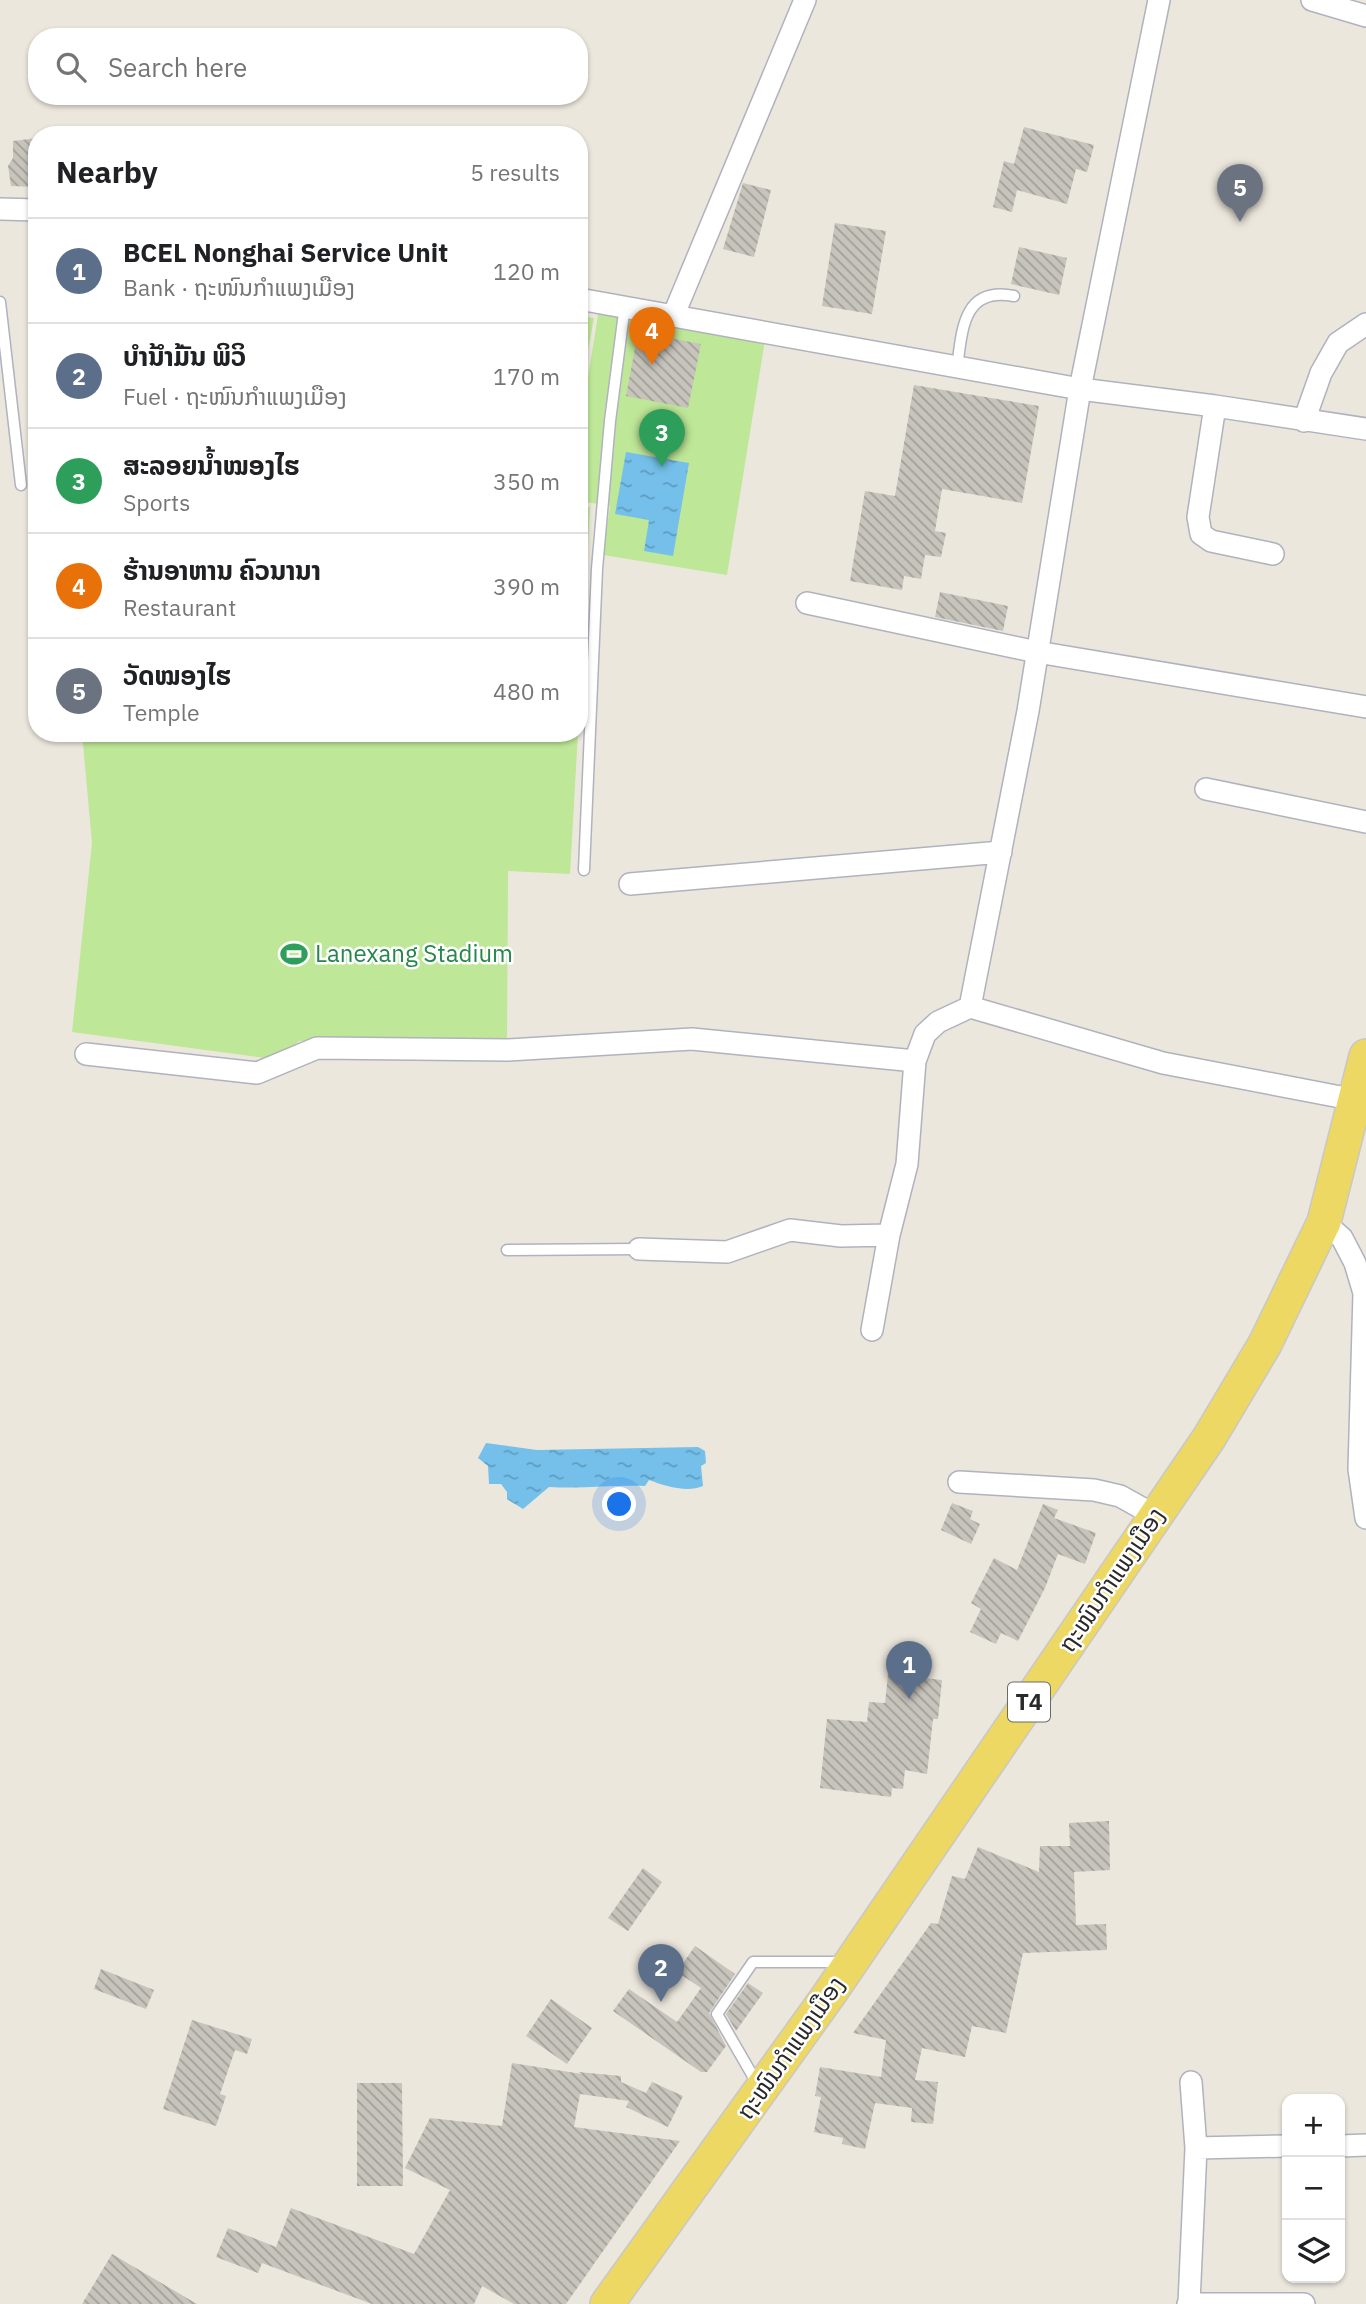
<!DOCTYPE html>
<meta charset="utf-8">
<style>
:root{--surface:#fff;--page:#f2f2f2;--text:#202124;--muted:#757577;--line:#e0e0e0;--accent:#7c3aed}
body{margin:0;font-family:"IBM Plex Sans","Noto Sans Lao",sans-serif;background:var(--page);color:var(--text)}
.controls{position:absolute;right:21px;bottom:21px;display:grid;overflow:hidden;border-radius:14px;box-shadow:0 2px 5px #0004}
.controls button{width:63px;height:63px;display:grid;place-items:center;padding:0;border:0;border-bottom:2px solid var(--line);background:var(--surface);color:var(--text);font:35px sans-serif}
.you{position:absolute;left:620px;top:1505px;width:24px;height:24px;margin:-18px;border:5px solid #fff;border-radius:50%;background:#1a73e8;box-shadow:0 0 0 10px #1a73e833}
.badge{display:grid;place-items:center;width:46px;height:46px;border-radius:50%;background:var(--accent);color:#fff;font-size:23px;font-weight:700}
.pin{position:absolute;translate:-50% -58px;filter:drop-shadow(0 2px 4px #0008)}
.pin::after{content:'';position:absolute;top:37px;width:24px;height:21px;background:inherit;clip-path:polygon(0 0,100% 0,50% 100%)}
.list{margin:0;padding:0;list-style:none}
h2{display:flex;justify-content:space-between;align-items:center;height:91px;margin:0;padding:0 28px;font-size:30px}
h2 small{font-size:23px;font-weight:400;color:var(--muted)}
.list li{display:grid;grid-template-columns:46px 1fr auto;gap:21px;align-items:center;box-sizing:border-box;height:105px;padding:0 28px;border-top:2px solid var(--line)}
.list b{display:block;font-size:26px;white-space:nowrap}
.list p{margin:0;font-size:23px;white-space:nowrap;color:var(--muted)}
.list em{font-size:23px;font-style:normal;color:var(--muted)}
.icon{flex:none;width:38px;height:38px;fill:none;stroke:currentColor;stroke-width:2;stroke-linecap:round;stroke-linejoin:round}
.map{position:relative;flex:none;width:1366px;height:2304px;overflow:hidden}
.search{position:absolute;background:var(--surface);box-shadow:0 2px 5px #0004;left:28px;top:28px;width:560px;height:77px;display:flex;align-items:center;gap:18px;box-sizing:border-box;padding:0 24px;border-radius:28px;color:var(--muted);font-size:26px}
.panel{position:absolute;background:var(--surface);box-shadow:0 2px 5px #0004;left:28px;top:126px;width:560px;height:616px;border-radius:28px}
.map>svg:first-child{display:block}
</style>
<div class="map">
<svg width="1366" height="2304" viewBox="0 0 1366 2304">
<defs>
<pattern id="water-ripples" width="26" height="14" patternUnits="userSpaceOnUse" patternTransform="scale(1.75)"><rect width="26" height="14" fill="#74c0ea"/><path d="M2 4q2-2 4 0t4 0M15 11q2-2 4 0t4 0" fill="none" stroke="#5f9cbe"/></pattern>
<pattern id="building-back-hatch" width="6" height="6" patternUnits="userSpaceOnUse" patternTransform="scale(1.75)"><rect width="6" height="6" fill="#c7c4bc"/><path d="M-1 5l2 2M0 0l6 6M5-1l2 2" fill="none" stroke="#a29f99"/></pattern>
</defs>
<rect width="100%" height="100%" fill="#ece7dd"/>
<path fill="#bee797" d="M600,303L766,334L727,575L603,555L610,506L579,501V432Z
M579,316L594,318L579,400Z
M579,507H590L579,713Z
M82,733H578L570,874L508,871L507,1042L299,1041L280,1060L72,1032L92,843Z"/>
<path fill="url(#water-ripples)" d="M626,452L689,463L673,556L644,551L649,520L615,514Z
M486,1443L537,1450L698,1447L705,1451L706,1463L701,1466L703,1486C687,1493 665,1486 649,1480L645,1486C612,1485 582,1489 549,1487L523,1509L507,1499V1492L501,1484H489L488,1466L478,1458Z"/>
<path fill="url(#building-back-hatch)" d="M1024,127L1094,145L1087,172L1076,169L1067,204L1017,190L1012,212L993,207L1004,161L1014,164Z
M37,138V187L11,186L8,166L13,158V141Z
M743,183L771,190L754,257L723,249Z
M835,223L886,231L872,314L822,306Z
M1019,247L1067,258L1059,295L1011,284Z
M638,332L701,344L688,408L626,396Z
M914,385L1039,406L1022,503L942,489L935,531L946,533L941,557L925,555L921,579L904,576L902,590L850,581L865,491L895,496Z
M940,592L1008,606L1003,631L935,617Z
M952,1503L973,1511L970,1519L980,1524L971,1544L941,1530Z
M1043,1504L1058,1510L1054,1518L1096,1533L1085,1564L1058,1554L1045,1588L1018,1641L1001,1633L996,1644L970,1632L981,1609L971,1603L994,1558L1017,1570Z
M888,1674L942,1680L938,1719H933L927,1774L905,1770L903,1789L892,1788L891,1797L820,1788L827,1719L867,1722L869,1702L885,1703Z
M1109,1821L1110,1870L1074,1872L1076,1925L1106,1924L1107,1950L1023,1953L1006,2033L972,2026L965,2057L922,2048L915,2080L938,2082L933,2124L911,2122L912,2108L875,2103L865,2149L842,2144L843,2138L814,2132L821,2097L815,2096L820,2067L881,2077L886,2040L853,2033L931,1923L938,1924L952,1876L965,1879L978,1847L1039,1872L1040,1846H1070L1069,1823Z
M643,1868L662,1882L628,1931L608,1918Z
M695,1946L735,1974L709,2013L726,2046L707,2072H701L613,2011L629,1989L677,2022L701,1988L677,1972Z
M101,1969L154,1990L146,2009L94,1989Z
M748,1983L763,1993L736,2031L726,2014Z
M551,1999L592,2028L567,2064L526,2036Z
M192,2020L252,2039L247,2054L235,2050L220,2094L226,2096L216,2126L163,2109Z
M512,2063L582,2074L578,2072L621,2076V2082L646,2093L652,2082L683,2096L668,2127L626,2107L629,2101L580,2094L574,2127L680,2141L566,2304H514L482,2286L474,2304H372L262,2263L258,2273L216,2257L228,2228L276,2247L291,2208L414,2254L450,2190L405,2168L430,2118L502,2126Z
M357,2083H402L403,2186H357Z
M112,2254L197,2304H82Z"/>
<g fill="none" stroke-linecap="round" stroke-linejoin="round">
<defs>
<path id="service" d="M0,302L21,485
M957,368C962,330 963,286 1014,296
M584,870L597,569L610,421L625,305
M507,1250L639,1249
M758,2085L717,2014L753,1962H844"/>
<path id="minor" d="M1312,0L1366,16
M0,209L37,210
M579,299L1080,389L1215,406L1366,429
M674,314L805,0
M1215,406L1198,517L1201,534L1211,541L1273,554
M1304,421L1321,373L1338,343L1366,324
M807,603L1037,652L1366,707
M1206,789L1366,822
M630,884L1001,852
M970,1007L1028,711L1080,389L1159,0
M86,1054L257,1073L317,1048L508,1050L692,1039L915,1061
M1324,1222L1342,1238L1355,1263L1364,1293L1359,1469L1366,1518
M639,1249L727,1252L790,1230L841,1236L889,1235
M872,1330L889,1235L907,1164L915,1061L925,1034L938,1022L970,1007L1163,1063L1356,1100
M959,1482L1094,1490L1120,1496L1156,1516
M1340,2146L1366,2145
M1196,2148L1287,2146
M1189,2303L1196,2148L1191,2082
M1188,2304H1304"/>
<path id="primary" d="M607,2304L828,1996L1209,1438L1265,1344L1324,1222L1366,1056"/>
</defs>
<use href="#service" stroke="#b0b2be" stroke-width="13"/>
<use href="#minor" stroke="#b0b2be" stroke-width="24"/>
<use href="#primary" stroke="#c8c8c8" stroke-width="36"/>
<use href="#service" stroke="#fff" stroke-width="10"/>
<use href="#minor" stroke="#fff" stroke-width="21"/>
<use href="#primary" stroke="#ecd862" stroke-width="33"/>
</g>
<defs>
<symbol id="stadium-bare" viewBox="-9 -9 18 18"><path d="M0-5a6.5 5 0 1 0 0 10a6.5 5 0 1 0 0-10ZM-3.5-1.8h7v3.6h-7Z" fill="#2e9e5b" stroke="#fff" stroke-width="2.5" paint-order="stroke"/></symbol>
</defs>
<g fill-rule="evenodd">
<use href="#stadium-bare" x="275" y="935" width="38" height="38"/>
</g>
<g text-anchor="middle" stroke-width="5" stroke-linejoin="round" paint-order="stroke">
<rect fill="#fff" stroke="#6a6a6a" stroke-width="2" x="1008" y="1682.5" width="42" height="39" rx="5"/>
<g font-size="23" font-weight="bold" fill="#2a2a2a">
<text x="1029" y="1710">T4</text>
</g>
<g font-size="24" fill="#27864d" stroke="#fff" text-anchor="start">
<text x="315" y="962">Lanexang Stadium</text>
</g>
<g font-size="24" fill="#2a2a2a" stroke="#fff">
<text transform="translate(1112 1580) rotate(-56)" y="8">ຖະໜົນກຳແພງເມືອງ</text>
<text transform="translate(791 2048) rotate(-55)" y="8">ຖະໜົນກຳແພງເມືອງ</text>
</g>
</g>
</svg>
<div class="controls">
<button>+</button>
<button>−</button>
<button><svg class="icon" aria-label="layers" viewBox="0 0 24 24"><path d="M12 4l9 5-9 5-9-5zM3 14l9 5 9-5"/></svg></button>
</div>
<div class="you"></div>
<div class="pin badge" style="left:909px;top:1699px;background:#5c6f8a">1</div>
<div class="pin badge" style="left:661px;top:2002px;background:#5c6f8a">2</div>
<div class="pin badge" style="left:662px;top:467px;background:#2e9e5b">3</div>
<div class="pin badge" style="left:652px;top:365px;background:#e8710a">4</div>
<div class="pin badge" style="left:1240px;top:222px;background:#6b7280">5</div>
<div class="search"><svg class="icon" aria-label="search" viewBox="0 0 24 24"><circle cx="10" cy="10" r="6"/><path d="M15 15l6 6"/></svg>Search here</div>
<section class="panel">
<h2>Nearby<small>5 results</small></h2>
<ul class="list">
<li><span class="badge" style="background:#5c6f8a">1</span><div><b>BCEL Nonghai Service Unit</b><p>Bank · ຖະໜົນກຳແພງເມືອງ</p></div><em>120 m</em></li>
<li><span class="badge" style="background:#5c6f8a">2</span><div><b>ບຳ້ນຳ້ມັນ ພິວິ</b><p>Fuel · ຖະໜົນກຳແພງເມືອງ</p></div><em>170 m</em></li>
<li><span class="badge" style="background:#2e9e5b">3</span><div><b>ສະລອຍນ້ຳໝອງໄຮ</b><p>Sports</p></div><em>350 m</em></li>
<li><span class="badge" style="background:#e8710a">4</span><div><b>ຮ້ານອາຫານ ຄົວນານາ</b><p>Restaurant</p></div><em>390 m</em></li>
<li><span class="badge" style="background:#6b7280">5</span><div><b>ວັດໝອງໄຮ</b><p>Temple</p></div><em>480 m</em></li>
</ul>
</section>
</div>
